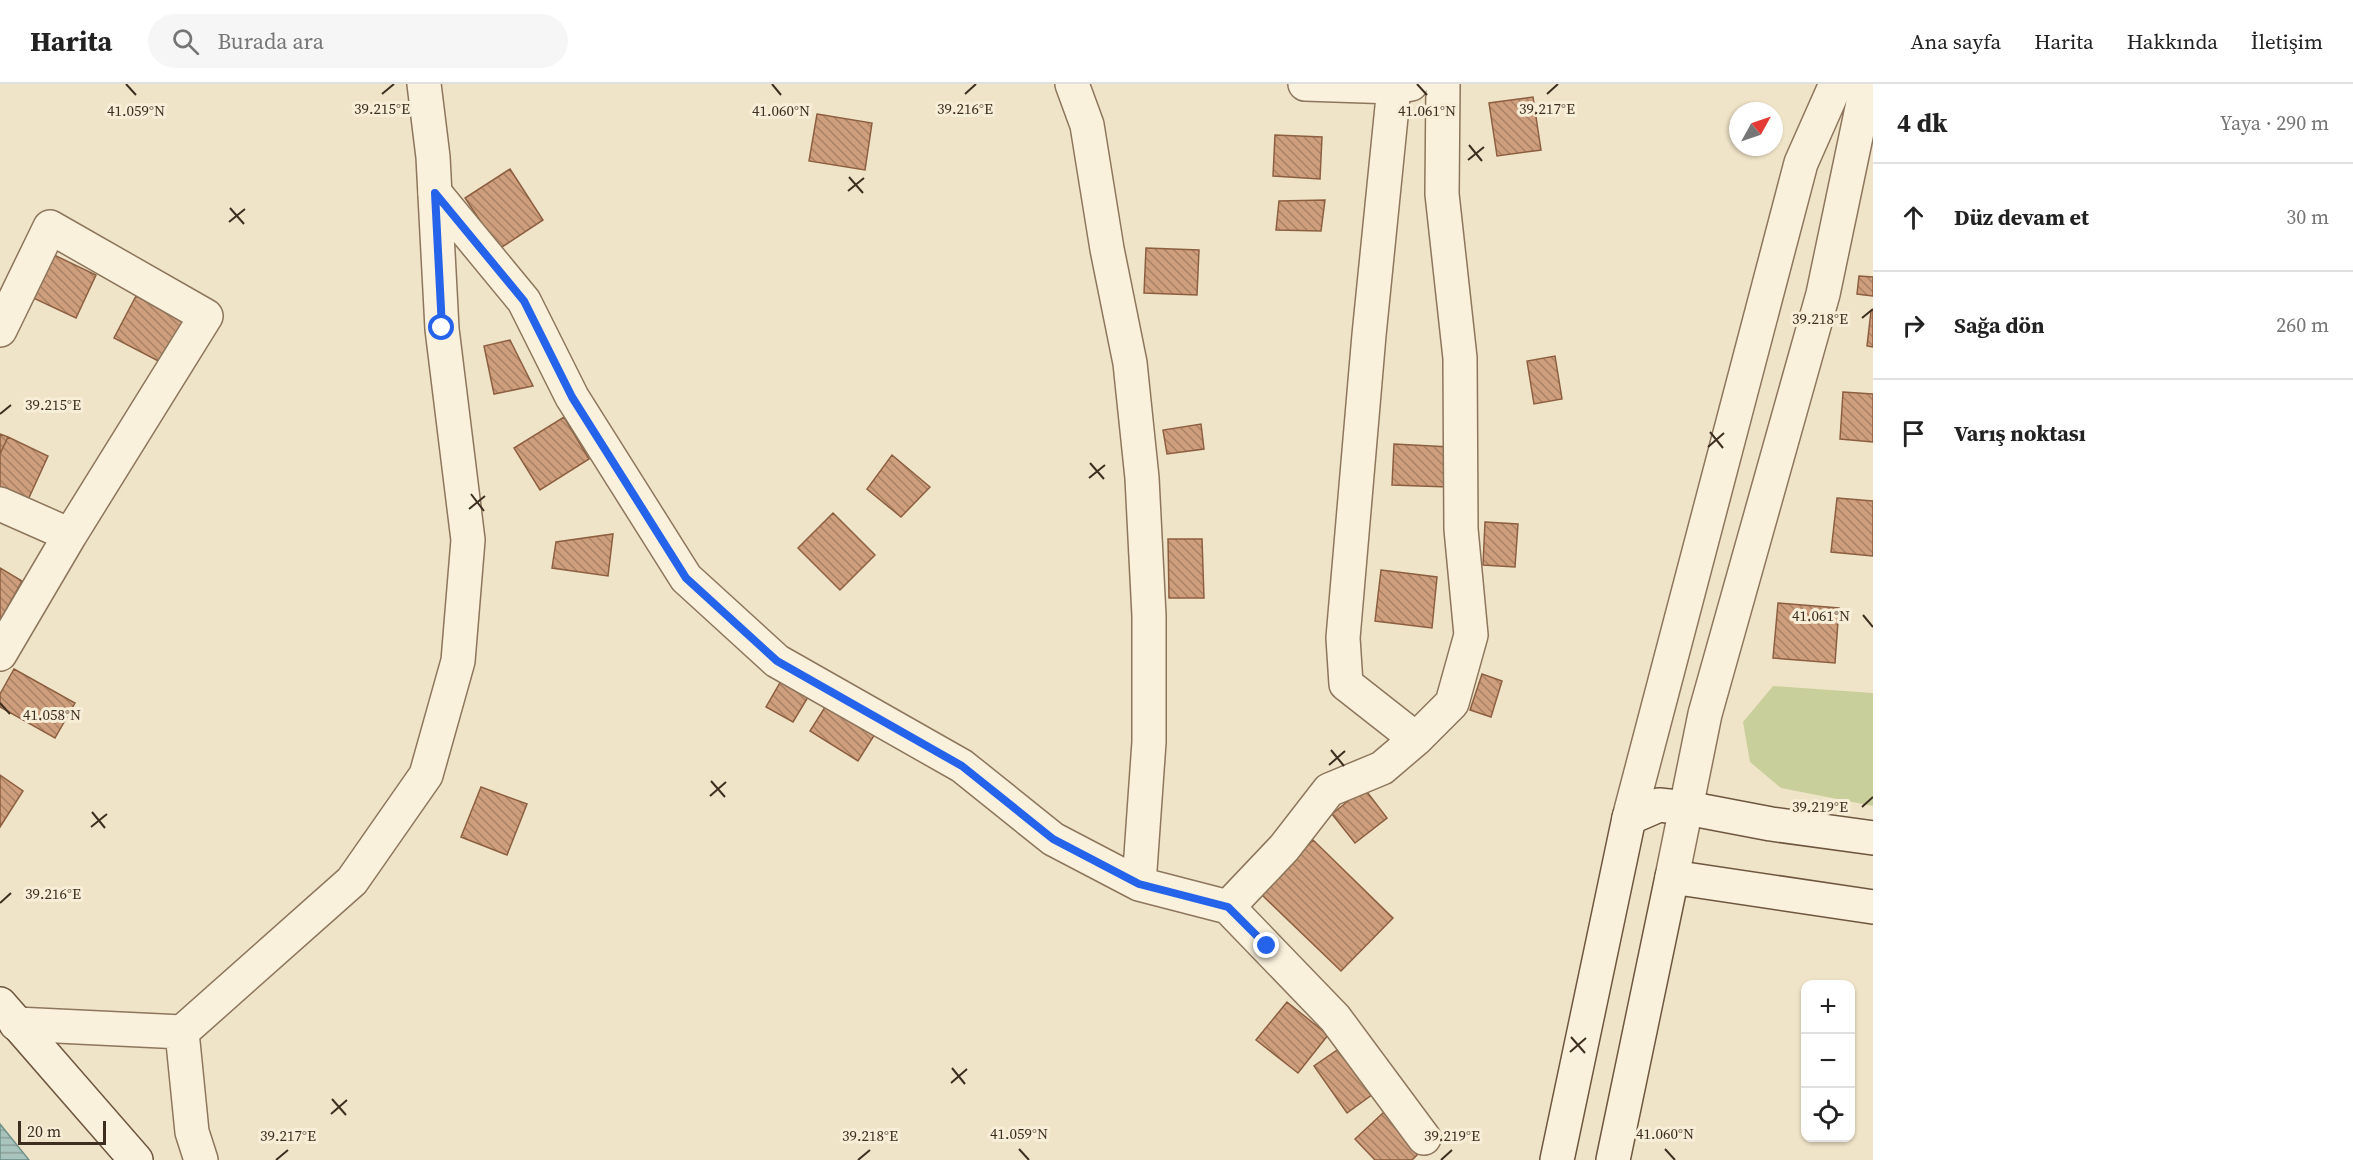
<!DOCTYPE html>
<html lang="tr">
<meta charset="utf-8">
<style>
:root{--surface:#fff;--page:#f6f6f6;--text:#222;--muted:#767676;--line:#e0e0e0}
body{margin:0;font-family:"Source Serif 4",serif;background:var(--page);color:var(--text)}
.controls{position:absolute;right:18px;bottom:18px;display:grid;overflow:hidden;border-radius:12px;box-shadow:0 2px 4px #0004}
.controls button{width:54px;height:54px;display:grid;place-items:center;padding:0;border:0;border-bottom:2px solid var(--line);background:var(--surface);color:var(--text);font:30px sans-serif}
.compass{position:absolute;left:1729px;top:18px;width:54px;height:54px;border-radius:50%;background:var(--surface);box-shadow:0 2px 4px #0004;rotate:50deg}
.scale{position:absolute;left:18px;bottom:15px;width:88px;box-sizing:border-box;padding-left:6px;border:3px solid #3d2e20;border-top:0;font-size:16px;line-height:21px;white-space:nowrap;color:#3d2e20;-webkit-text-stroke:4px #f7eed8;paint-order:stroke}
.stop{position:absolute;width:18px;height:18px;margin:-14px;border:4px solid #2563eb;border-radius:50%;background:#fff}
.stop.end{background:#2563eb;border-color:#fff;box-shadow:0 2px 6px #0008}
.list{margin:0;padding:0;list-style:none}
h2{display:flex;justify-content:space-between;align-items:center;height:78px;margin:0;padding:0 24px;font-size:26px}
h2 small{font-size:20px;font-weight:400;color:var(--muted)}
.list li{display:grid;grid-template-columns:39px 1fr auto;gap:18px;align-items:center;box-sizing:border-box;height:108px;padding:0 24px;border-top:2px solid var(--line)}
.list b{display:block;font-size:22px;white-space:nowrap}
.list em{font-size:20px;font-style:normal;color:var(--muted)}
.icon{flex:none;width:33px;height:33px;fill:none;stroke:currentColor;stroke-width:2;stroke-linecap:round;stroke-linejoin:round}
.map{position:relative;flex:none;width:1873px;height:1076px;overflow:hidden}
header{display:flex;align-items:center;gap:36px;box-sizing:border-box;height:84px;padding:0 30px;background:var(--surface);border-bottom:2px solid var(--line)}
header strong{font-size:28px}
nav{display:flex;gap:33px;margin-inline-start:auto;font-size:21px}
.search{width:420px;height:54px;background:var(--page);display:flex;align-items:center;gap:15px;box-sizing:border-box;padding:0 21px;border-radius:33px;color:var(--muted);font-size:22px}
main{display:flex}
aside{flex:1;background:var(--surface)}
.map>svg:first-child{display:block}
</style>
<header>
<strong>Harita</strong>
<div class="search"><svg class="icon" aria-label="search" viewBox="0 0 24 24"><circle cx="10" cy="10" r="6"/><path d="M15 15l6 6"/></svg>Burada ara</div>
<nav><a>Ana sayfa</a><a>Harita</a><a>Hakkında</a><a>İletişim</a></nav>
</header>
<main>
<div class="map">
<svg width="1873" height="1076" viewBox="0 0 1873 1076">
<defs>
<pattern id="water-rules" width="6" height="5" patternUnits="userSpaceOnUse" patternTransform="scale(1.5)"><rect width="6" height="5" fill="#a9c4bc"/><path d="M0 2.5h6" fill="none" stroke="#8ba098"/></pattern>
<pattern id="building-back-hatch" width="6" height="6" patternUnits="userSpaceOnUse" patternTransform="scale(1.5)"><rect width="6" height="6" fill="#cf9f7d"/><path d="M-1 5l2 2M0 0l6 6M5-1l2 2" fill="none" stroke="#a98266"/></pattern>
</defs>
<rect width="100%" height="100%" fill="#f0e4c8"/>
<path fill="#c9cf9b" d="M1773,602L1873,609V722L1781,704L1750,678L1743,638Z"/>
<path fill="url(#water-rules)" stroke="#6f938a" stroke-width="1.5" d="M0,1040L29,1076H0Z"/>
<path fill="url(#building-back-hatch)" stroke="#8d5f41" stroke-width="1.5" d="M1533,13L1541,66L1497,72L1489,19Z
M817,30L872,39L865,86L809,77Z
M1275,51L1322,53L1320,95L1273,92Z
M510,85L543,136L499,165L465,114Z
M1325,116L1321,147L1276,146L1279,117Z
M1146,164L1199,166L1197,211L1144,209Z
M50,169L96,191L76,234L29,212Z
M1859,192L1873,193V212L1857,210Z
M136,212L188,239L166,281L114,254Z
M1871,227H1873V263L1867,262Z
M510,256L533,302L494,310L484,262Z
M1555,272L1562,315L1534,320L1527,277Z
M1843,308L1873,310V358L1840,355Z
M564,333L589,375L540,406L514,364Z
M1201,340L1204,365L1167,370L1163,346Z
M0,350L8,353L0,370Z
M8,353L48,372L27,418L0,405V370Z
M1394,360L1450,363L1448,403L1392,401Z
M892,371L930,403L901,433L867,405Z
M1837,414L1873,417V472L1831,468Z
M833,429L875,471L840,506L798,464Z
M1485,438L1518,440L1515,483L1483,481Z
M613,450L608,492L552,484L556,458Z
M1168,455H1202L1204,514H1169Z
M0,484L22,497L1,535H0Z
M1381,486L1437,493L1432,544L1375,537Z
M1778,519L1839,524L1835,579L1773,574Z
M14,585L75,619L55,654L0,623V610Z
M785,590L808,613L793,638L766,623Z
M1482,590L1502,597L1491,633L1470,626Z
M827,620L875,650L858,677L810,647Z
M0,691L23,707L0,743Z
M481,703L527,720L507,771L461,753Z
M1364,704L1387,734L1355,759L1332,730Z
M1313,756L1393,834L1341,887L1261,810Z
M1287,918L1328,951L1298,989L1256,956Z
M1340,964L1373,1010L1347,1029L1314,982Z
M1384,1028L1421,1067L1412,1076H1375L1355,1055Z"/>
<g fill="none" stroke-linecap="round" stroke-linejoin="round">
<defs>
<path id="minor" d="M1072,0L1087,41L1107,165L1130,279L1142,394L1149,532V658L1139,800
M1305,0L1394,3L1411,0
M1394,3L1369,251L1343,554L1346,600L1416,655
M435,109L524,217L572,313L686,494L777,577L962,682L1053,755L1139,800L1228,823L1335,934L1424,1054
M0,246L50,143L206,232L70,451L0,570
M0,420L70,451
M1228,823L1284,764L1329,706L1382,684L1416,655L1452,619L1471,551L1461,445L1460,274L1442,110L1443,0"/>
<path id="tertiary" d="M1629,734L1801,79L1836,0
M1672,793L1705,630L1823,210L1867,0
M16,940L182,948L352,797L426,691L458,577L468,456L442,245L433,73L424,0
M182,948L192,1048L201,1076"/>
<path id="secondary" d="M0,920L136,1076
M1557,1076L1629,734L1659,721L1687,724L1771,740L1873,754
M1613,1076L1672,793L1873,823"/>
</defs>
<use href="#minor" stroke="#8d765c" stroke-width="36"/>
<use href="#tertiary" stroke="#8d765c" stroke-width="36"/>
<use href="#secondary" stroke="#6f573f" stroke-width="36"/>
<use href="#minor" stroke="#faf1dc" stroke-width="33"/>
<use href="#tertiary" stroke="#faf1dc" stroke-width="33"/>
<use href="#secondary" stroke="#faf1dc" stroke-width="33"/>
</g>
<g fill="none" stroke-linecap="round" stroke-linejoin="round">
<path stroke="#2563eb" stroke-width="8" d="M442,244L435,109L524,217L572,313L686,494L777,577L962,682L1053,755L1139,800L1228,823L1267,862"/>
</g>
<path fill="none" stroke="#3d2e20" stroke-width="2" d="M126,0L136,11M772,0L781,11M1417,0L1427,11M382,10L394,0M965,10L976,0M1547,10L1558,0M1469,61L1482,77M1468,76L1484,63M849,93L863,109M848,107L864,94M230,124L244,140M229,138L245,125M1862,234L1873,225M0,330L11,321M1710,348L1723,364M1708,363L1724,349M1090,379L1104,395M1089,394L1105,381M471,410L484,427M469,425L485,412M1863,531L1873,543M0,619L10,630M1331,666L1344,682M1329,681L1345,667M711,697L725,713M710,712L726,698M1862,723L1873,713M92,728L105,744M91,743L107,730M0,819L11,809M1571,953L1585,969M1570,968L1586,954M952,984L965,1000M951,999L967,985M332,1015L346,1031M331,1030L347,1016M1019,1065L1029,1076M1665,1065L1675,1076M276,1076L288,1066M858,1076L870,1066M1441,1076L1452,1066"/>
<g font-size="15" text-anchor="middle" fill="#3d2e20" stroke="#f7eed8" stroke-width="6" stroke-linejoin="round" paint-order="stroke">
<text x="382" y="30">39.215°E</text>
<text x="965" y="30">39.216°E</text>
<text x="1547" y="30">39.217°E</text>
<text x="136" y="32">41.059°N</text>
<text x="781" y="32">41.060°N</text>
<text x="1427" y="32">41.061°N</text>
<text x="1820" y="240">39.218°E</text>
<text x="53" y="326">39.215°E</text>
<text x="1821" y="537">41.061°N</text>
<text x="52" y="636">41.058°N</text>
<text x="1820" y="728">39.219°E</text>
<text x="53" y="815">39.216°E</text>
<text x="1019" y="1055">41.059°N</text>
<text x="1665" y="1055">41.060°N</text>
<text x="288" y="1057">39.217°E</text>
<text x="870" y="1057">39.218°E</text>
<text x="1452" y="1057">39.219°E</text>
</g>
</svg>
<div class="controls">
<button>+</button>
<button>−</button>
<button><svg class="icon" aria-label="locate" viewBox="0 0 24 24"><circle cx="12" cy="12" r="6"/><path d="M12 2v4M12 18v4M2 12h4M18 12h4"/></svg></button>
</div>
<svg class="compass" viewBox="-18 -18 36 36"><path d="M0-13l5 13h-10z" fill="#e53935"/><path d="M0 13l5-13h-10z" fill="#767676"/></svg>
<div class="scale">20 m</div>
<div class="stop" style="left:442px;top:244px"></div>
<div class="stop end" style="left:1267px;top:862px"></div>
</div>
<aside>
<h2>4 dk<small>Yaya · 290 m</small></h2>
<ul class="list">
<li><svg class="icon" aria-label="ahead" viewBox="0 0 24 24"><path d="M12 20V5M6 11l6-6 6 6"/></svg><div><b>Düz devam et</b></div><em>30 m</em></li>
<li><svg class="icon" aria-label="right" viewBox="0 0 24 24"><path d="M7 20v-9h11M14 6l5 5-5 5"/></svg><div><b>Sağa dön</b></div><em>260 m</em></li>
<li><svg class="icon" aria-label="arrive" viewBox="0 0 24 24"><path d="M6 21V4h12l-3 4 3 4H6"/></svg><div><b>Varış noktası</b></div></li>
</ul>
</aside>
</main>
